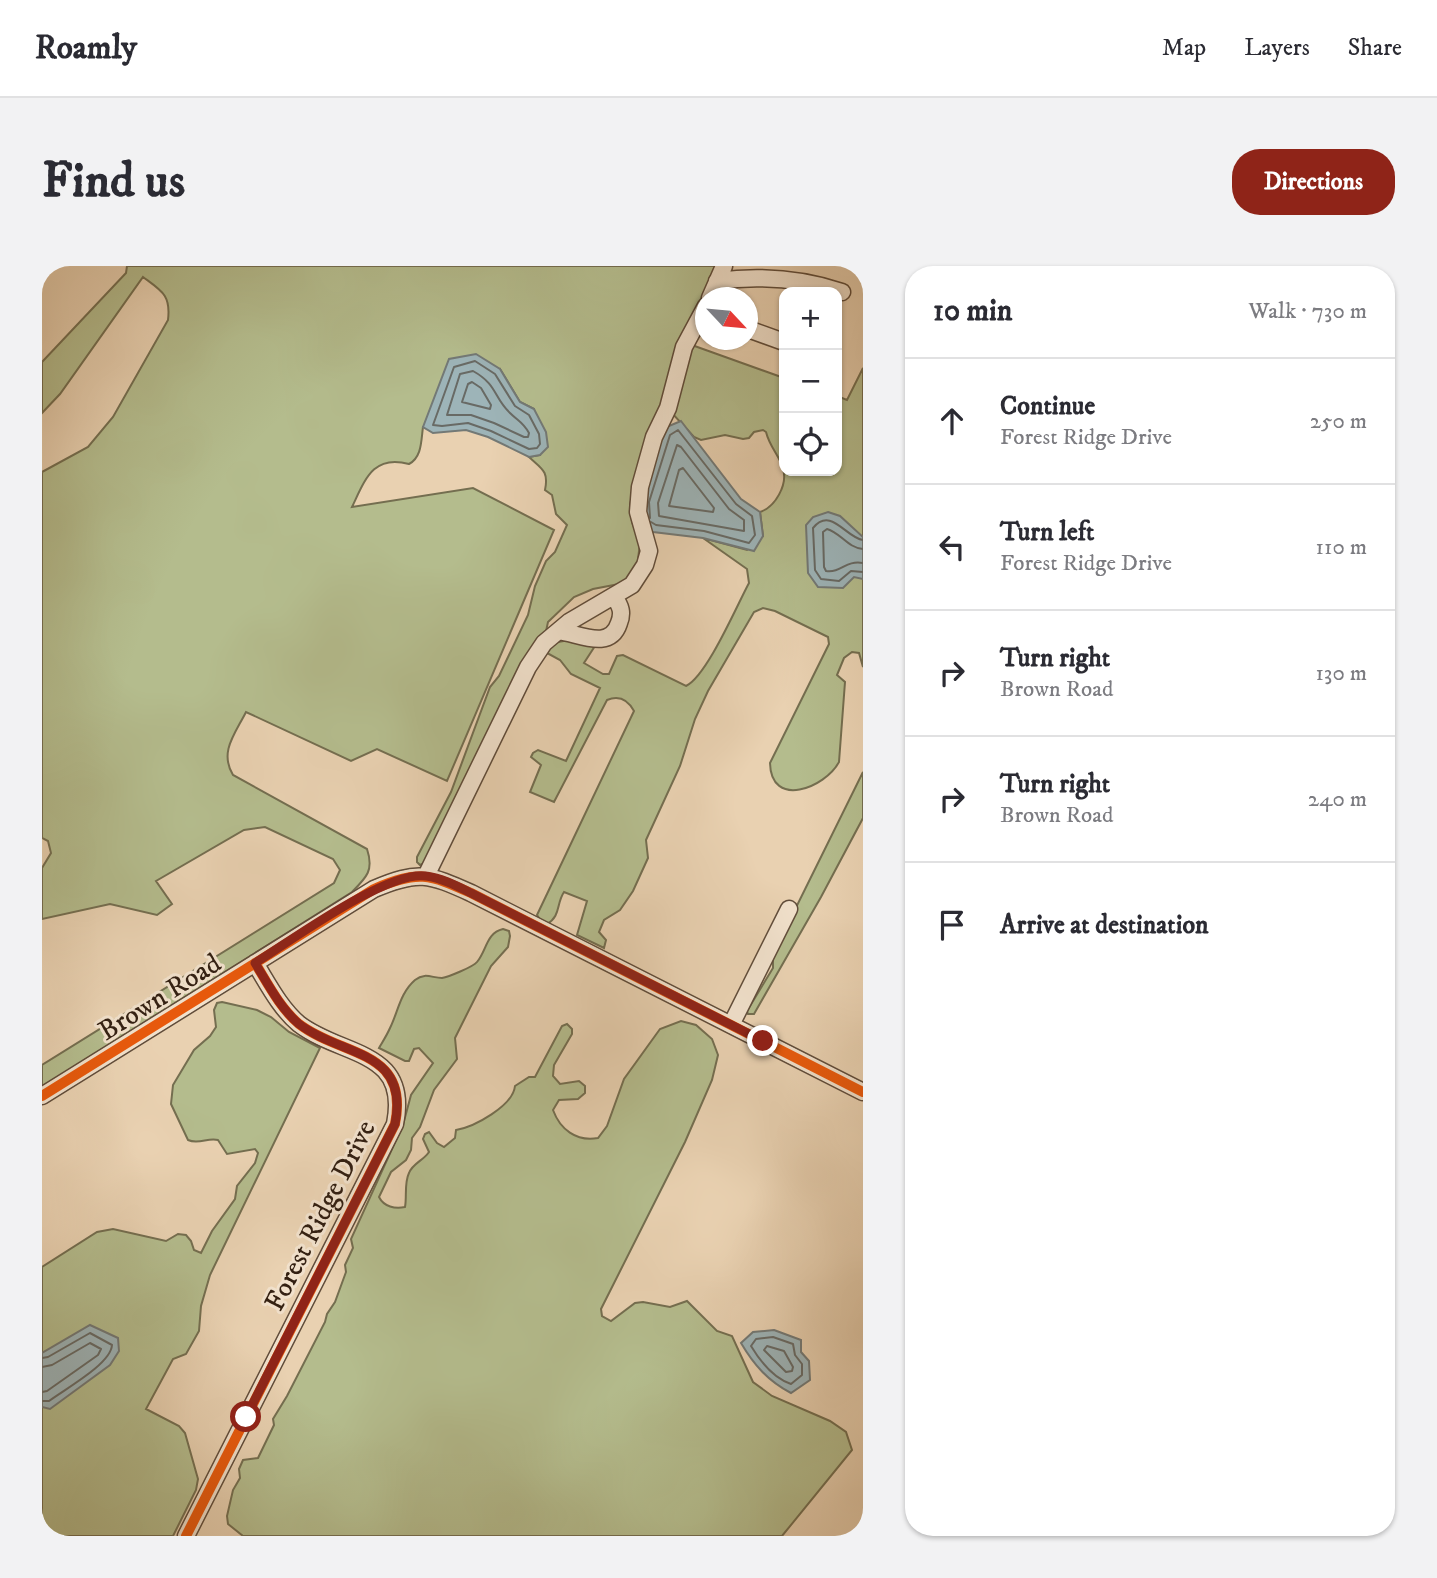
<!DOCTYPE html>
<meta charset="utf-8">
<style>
:root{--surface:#fff;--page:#f2f2f3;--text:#2b2b33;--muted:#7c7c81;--line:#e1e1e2;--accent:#8f2418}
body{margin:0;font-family:"IM FELL DW Pica",serif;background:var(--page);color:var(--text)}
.controls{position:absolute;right:21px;top:21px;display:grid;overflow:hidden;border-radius:14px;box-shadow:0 2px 5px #0004}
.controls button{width:63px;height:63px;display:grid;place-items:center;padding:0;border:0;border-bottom:2px solid var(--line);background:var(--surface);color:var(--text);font:35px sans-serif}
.compass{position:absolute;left:653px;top:21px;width:63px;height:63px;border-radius:50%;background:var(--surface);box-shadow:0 2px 5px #0004;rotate:116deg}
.stop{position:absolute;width:21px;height:21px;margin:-16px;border:5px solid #8f2418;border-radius:50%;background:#fff}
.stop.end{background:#8f2418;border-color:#fff;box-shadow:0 2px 7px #0008}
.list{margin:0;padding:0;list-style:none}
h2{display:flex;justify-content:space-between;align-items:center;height:91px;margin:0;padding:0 28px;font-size:30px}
h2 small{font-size:23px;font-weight:400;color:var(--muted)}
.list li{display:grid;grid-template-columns:46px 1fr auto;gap:21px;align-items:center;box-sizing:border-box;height:126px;padding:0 28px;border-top:2px solid var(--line)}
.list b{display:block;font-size:26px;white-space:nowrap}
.list p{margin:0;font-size:23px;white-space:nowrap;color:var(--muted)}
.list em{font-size:23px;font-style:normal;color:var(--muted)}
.icon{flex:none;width:38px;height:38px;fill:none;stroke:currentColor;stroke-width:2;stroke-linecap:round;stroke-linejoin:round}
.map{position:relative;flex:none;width:821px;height:1270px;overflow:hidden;border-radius:28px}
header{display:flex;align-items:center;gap:42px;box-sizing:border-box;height:98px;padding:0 35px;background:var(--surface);border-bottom:2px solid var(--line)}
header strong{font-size:33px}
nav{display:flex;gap:38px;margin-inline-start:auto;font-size:24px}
.intro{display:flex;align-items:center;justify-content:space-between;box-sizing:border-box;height:168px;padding:0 42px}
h1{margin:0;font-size:49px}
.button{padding:18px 32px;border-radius:28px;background:var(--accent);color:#fff;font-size:24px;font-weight:700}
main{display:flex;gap:42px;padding:0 42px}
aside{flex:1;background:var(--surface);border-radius:28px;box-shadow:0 2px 5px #0004}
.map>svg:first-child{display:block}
</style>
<header>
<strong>Roamly</strong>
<nav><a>Map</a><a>Layers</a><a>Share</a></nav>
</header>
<div class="intro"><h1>Find us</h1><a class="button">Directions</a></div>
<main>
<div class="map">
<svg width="821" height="1270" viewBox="0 0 821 1270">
<rect width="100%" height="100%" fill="#e9d1b1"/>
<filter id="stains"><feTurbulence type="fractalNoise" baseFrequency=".00286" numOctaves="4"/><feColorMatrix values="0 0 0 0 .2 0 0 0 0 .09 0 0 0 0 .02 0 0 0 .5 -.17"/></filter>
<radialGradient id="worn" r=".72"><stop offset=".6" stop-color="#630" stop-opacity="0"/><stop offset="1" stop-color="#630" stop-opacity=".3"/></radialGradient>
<path fill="#b4bc8d" stroke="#746e50" stroke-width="2" d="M85,0H675L639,75L621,139L607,170L588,238L590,256L598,277L595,301L589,310L577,318L551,323L532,331L506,356L503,370L383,597L378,599L375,596V591L409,526L448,421L457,410L486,349L493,320L504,295L513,286L525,259L514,248L510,229L503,224C507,205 500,203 487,191L498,189L492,143L478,136L458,103L381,161C379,175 380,191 367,198C331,188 323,214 310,241L431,222L512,264L405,515L335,483L309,495L204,446C193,468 177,486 191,509L325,583C332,604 325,611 310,626L0,821V799L292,617L298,604L291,593L223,561L202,564L114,615L130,638L115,649L68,638L0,653V602L9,587L6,575L0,572V206L46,181L71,151L126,54C129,29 120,25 101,11L18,128L0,147V96L84,7Z
M647,78L742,112V205H795V130L805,134L821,102V401L817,387L810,386L802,392L795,409L803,416L797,496C783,522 729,543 728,497L787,378L786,371L733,345L721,342L712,346L666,425L653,453L638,500L604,574L606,592L591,625L578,644L562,654L557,666L564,674L562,682L535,669L545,635L522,626C514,638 519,650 505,658L499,655L495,649L592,445C586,434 577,429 565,434L512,536L488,526L499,499L489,491L491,487L496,484L524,495L558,422L529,408L518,394L505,387C513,367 537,377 553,380L542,397L561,408H567L575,390L581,389L644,420C665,410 695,339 707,317L705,303L661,272L705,284L721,270L718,246C733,241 746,219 741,203C738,190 728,182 724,166L721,164L712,166L707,172L701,173L683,169L659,174L652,171L628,145Z
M821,506V552L779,631L712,748H706L705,745L731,702V688Z
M461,663L467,665L468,670L466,681L449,700L413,772L415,793L392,824L378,861L370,872L369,884L364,894L349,906L337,931C342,941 353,943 363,941C365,931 362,917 367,907C371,897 381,895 387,886L381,873L383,868L387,866L395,877L402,881L413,872L414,864C432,861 471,840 473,820L487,811H493L520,760L525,758L530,763V768L512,799L511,810L518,818L537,815L543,820V827L536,833L517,834L511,844C518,863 534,876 556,872L565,860L582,813L618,763L639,755L654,759L670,773L676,789L670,814L643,876L559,1043L560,1050L569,1055L593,1037L601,1036L628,1041L645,1035L675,1065L690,1070L711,1116L730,1130L788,1155L804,1166L810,1184L740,1270H201L186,1258L185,1250L191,1224L198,1212L197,1203L201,1194L216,1192L232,1159L231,1153L245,1130L283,1056L285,1048L293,1036L304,1006L303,999L311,982L309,973L361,859L369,829L391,797L377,782L372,783L367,795H363L337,782C341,775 345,769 348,762C356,746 358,727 373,714C383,706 390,712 400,712C406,711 431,701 435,696C445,684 444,667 461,663Z
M180,736L215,744L229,751L247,766L278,782L168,1009L159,1040L157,1065L144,1088L131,1093L104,1143L137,1160L143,1167L156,1213L154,1224L131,1270H0V1001L55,966L71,963L124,975L136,968L144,969L149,975L152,984L159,987L170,965L193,933L195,920L213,897L216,887L213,883L185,888L176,874C166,871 157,879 146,874L129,838L131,819L152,784L168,770L174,761L172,744L175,737Z"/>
<path fill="#9db4b8" stroke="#737976" stroke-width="2" d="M434,88L458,103L478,136L492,143L504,166L506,181L498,189L487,191L446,171L424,164L391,167L381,161L407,93Z
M639,155L699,233L718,246L721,270L712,285L661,272L611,266L601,259L600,235L622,162Z
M786,246L798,250L821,271V313L812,311L801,322L776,321L766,307L764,259L771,251Z
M48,1059L76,1072L77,1085L68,1099L8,1143L0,1141V1087Z
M732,1064L759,1074V1086L767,1095L768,1114L749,1127C726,1115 712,1099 699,1077L711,1066Z"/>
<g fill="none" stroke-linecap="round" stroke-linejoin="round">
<path stroke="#686a65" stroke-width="2" d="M433,95L453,108L473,140L487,149L497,168L498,178L495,182L487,183L449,165L426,157L400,160L391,159L412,101Z
M431,105C456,119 451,131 468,147C476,155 481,156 487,167L486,171H482L452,157L429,149H405L418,108Z
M430,116L439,122L449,139L448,143L420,136L426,118Z
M635,179L639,181L687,243L702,254V265L617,250L616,237Z
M641,202L672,242L671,246L627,240L637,204Z
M608,252L607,236L628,169L636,164L694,238L710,250L713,269L707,277L662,265L614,259L609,256
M821,274C804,272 789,240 771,262L773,304L779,313L797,315L809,305L821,306
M821,283C806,282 799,267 785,263L781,266L782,301L784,305C800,307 803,294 821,297
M731,1071L751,1078L753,1089L760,1098V1109L749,1118C731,1112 718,1095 709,1080L714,1073Z
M725,1080L742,1085L751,1101L750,1105L744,1106L722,1084Z
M0,1092L6,1091L48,1067L70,1079C69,1098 23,1123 7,1135H0
M0,1101L10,1099L48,1077L59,1083L56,1089L5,1125L0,1126"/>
<defs>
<path id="minor" d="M675,15C719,9 758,12 800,26
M668,32L682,0
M706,63L742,76
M517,365C538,368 568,385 577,357C581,347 579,340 572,331
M384,610L486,401L502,377L527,356L590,319L603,299L607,285L596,246L598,221L612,171L626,142L642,81L664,40
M689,759L747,643
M0,830L332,623C376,604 387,608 429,627L821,826
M144,1270L353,858C368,783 300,791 257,758C238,742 226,718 213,697"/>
</defs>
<use href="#minor" stroke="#604c3a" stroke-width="19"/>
<use href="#minor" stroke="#f1e1cc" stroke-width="16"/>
<defs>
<path id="cycleway" d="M0,830L332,623C376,604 387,608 429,627L821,826
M144,1270L353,858C368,783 300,791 257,758C238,742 226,718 213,697"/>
</defs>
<use href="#cycleway" stroke="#f1e1cc" stroke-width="15"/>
<use href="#cycleway" stroke="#e8590c" stroke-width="10"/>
</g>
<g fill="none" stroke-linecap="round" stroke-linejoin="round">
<path stroke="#8f2418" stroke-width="9" d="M204,1151L353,858C368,783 300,791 257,758C238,742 226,718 213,697C249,675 345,604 384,610C400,612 415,620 429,627L721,775"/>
</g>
<g text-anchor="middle" stroke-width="6" stroke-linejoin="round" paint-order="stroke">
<g font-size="28" fill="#332012" stroke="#f1e1cc">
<text transform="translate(117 730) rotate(-32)" y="10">Brown Road</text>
<text transform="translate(277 949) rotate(-63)" y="10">Forest Ridge Drive</text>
</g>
</g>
<rect width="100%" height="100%" filter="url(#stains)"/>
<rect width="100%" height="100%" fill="url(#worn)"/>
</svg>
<div class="controls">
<button>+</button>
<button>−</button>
<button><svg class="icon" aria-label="locate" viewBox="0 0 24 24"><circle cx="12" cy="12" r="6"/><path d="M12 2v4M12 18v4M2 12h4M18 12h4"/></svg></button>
</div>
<svg class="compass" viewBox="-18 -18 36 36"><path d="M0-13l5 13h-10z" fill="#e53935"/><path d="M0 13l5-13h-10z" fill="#7c7c81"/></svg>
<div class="stop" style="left:204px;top:1151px"></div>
<div class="stop end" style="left:721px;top:775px"></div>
</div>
<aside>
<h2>10 min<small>Walk · 730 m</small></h2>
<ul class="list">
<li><svg class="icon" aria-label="ahead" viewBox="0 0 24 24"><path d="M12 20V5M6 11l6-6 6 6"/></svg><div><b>Continue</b><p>Forest Ridge Drive</p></div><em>250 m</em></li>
<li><svg class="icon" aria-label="left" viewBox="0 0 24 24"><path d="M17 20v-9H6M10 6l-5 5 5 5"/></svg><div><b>Turn left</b><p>Forest Ridge Drive</p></div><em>110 m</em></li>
<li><svg class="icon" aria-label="right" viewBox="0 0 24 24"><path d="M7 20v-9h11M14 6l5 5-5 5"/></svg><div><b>Turn right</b><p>Brown Road</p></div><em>130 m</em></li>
<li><svg class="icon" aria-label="right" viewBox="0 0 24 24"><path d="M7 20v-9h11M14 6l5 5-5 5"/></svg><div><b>Turn right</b><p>Brown Road</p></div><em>240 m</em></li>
<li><svg class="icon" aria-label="arrive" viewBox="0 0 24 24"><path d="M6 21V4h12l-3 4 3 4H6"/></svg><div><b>Arrive at destination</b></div></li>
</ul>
</aside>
</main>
